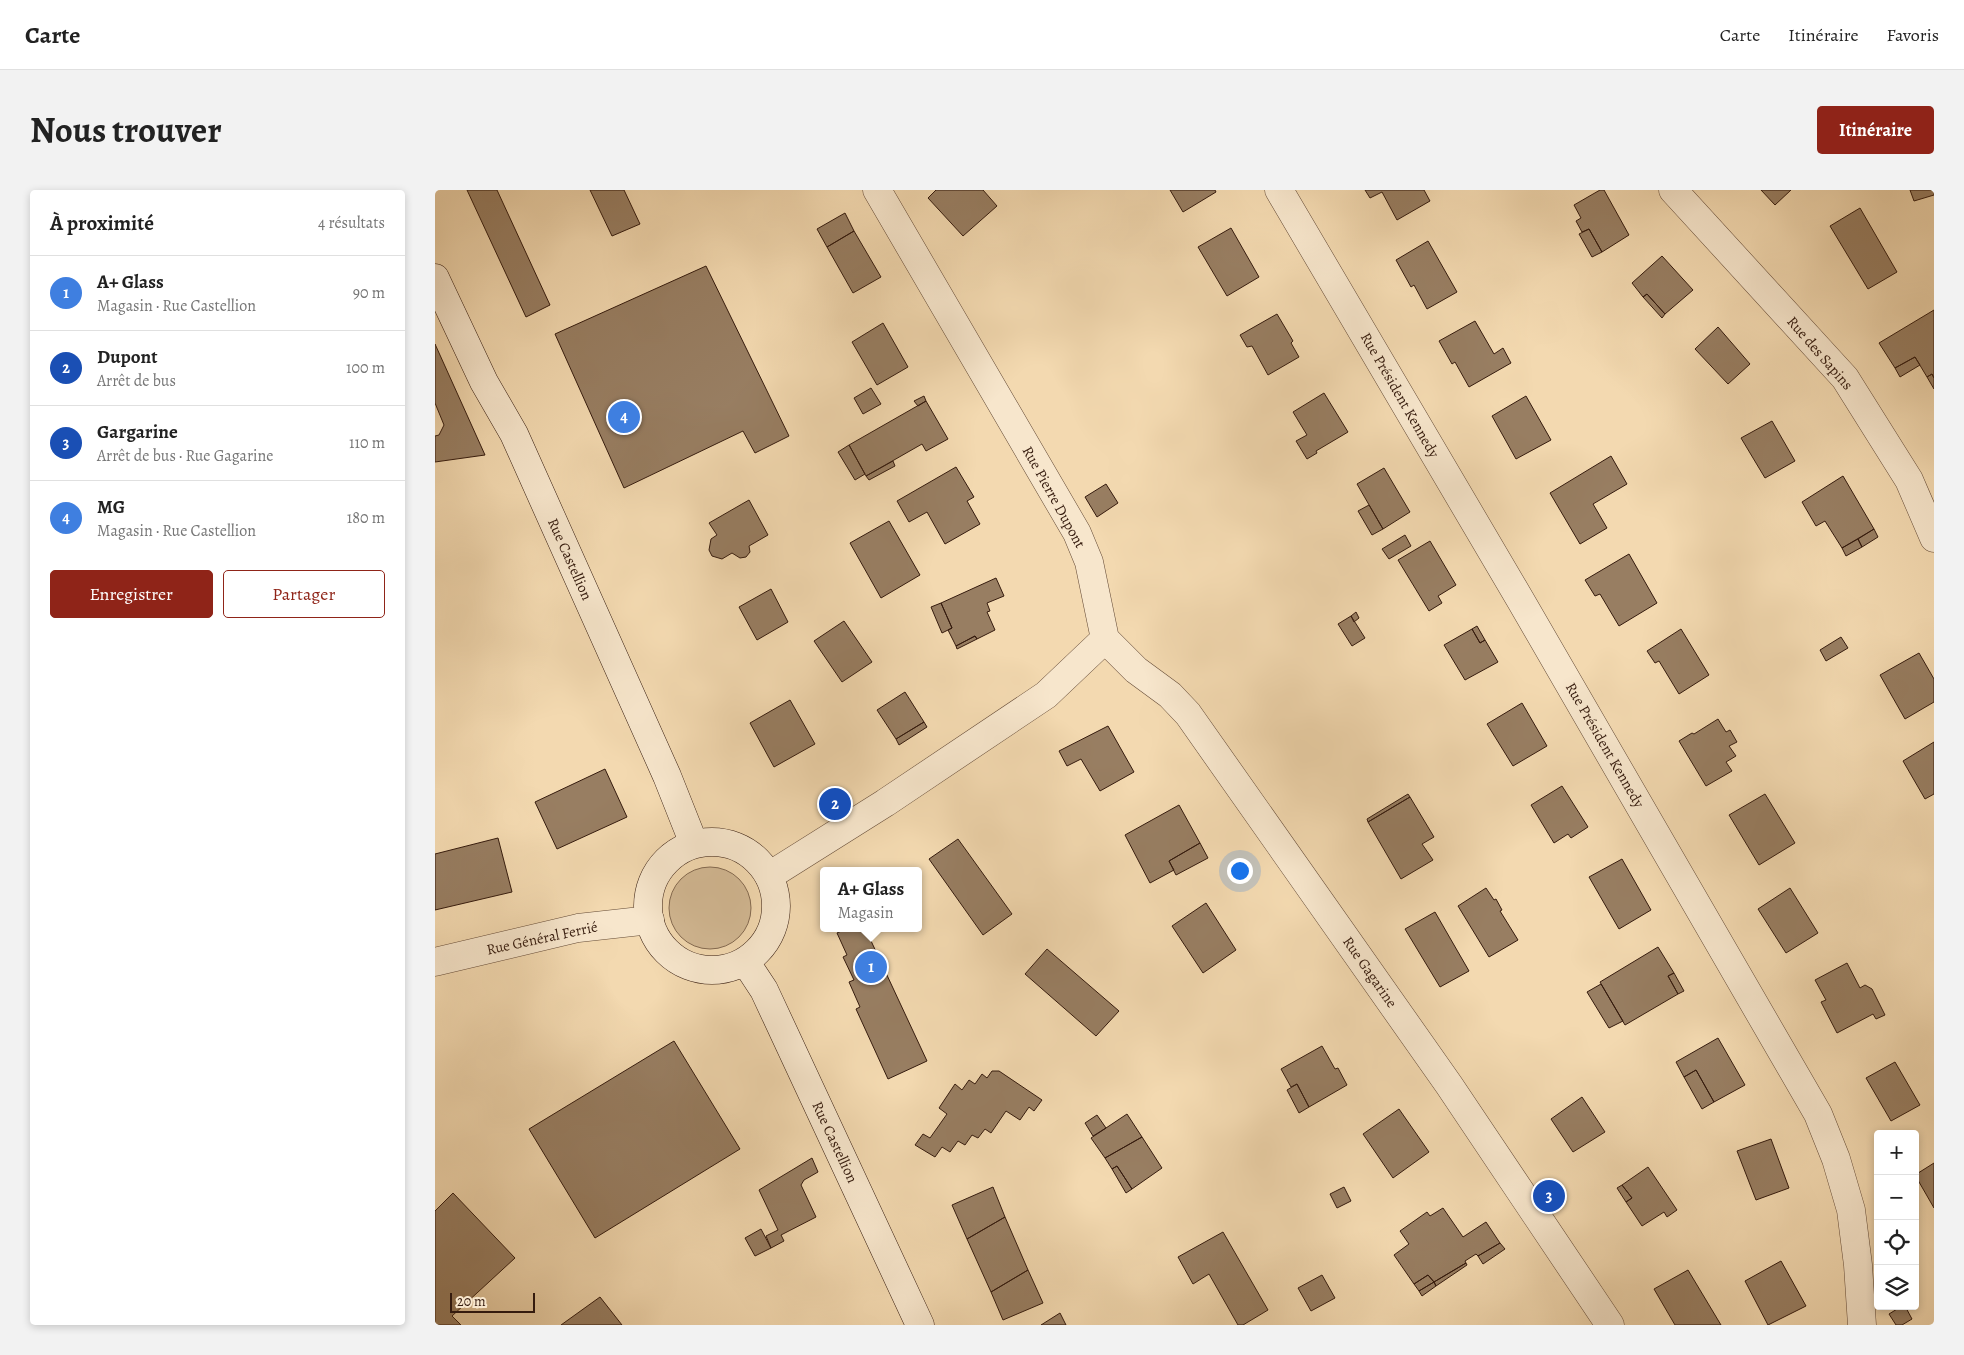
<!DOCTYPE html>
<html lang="fr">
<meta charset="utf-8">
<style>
:root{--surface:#fff;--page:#f2f2f2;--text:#222;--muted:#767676;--line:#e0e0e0;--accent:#8f2418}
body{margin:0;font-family:Alegreya,serif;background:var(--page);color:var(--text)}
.controls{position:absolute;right:15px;bottom:15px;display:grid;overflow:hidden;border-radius:5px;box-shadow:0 2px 8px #0003}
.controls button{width:45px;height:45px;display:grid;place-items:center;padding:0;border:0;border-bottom:1px solid var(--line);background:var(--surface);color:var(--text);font:25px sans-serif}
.scale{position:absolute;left:15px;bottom:12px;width:85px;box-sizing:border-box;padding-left:5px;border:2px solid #351b0e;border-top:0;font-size:14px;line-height:18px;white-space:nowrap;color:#351b0e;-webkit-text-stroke:4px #f7e6cc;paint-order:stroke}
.you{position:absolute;left:804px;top:680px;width:18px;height:18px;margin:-12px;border:4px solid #fff;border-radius:50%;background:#1a73e8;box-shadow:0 0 0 8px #1a73e833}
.badge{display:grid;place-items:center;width:32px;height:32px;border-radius:50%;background:var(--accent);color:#fff;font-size:16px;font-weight:700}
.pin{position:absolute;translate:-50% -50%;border:2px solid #fff;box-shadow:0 1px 5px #0006}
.popup{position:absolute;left:385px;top:677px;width:102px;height:65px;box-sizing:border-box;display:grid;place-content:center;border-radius:5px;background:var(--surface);filter:drop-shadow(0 1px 4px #0005);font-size:16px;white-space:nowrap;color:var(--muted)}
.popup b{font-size:19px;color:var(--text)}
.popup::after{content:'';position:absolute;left:50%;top:100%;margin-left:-10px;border:10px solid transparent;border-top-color:var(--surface)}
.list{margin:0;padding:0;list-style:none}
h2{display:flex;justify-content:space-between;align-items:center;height:65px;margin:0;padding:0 20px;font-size:21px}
h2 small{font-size:16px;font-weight:400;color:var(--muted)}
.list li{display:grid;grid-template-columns:32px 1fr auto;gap:15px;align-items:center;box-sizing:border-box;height:75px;padding:0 20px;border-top:1px solid var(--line)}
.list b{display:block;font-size:19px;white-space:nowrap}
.list p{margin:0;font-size:16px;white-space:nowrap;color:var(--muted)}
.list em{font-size:16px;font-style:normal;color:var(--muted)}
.actions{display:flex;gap:10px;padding:15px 20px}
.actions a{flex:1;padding:11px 0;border:1px solid var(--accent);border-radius:5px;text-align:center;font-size:18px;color:var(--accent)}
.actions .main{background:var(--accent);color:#fff}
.icon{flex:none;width:28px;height:28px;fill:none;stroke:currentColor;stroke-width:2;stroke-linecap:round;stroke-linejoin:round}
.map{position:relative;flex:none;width:1499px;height:1135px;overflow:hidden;border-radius:5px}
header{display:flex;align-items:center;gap:30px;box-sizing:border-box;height:70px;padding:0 25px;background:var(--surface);border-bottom:1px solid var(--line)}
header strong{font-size:24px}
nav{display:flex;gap:28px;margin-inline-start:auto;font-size:18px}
.intro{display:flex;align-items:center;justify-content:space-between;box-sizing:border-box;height:120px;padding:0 30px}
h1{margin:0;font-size:35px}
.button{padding:12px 22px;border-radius:5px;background:var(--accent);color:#fff;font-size:18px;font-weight:700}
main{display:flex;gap:30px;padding:0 30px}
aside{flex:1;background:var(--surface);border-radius:5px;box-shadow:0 2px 8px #0003}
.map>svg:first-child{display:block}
</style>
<header>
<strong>Carte</strong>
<nav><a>Carte</a><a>Itinéraire</a><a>Favoris</a></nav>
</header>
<div class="intro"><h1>Nous trouver</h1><a class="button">Itinéraire</a></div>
<main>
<aside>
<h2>À proximité<small>4 résultats</small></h2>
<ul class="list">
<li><span class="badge" style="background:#3f7fe0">1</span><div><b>A+ Glass</b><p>Magasin · Rue Castellion</p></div><em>90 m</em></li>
<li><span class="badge" style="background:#1a4fb4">2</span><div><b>Dupont</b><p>Arrêt de bus</p></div><em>100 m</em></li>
<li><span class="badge" style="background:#1a4fb4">3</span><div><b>Gargarine</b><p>Arrêt de bus · Rue Gagarine</p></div><em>110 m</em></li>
<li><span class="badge" style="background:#3f7fe0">4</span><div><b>MG</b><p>Magasin · Rue Castellion</p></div><em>180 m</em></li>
</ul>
<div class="actions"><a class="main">Enregistrer</a><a>Partager</a></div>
</aside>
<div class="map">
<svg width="1499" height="1135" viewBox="0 0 1499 1135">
<rect width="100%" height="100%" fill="#f3d9b0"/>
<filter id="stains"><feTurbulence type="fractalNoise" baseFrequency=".004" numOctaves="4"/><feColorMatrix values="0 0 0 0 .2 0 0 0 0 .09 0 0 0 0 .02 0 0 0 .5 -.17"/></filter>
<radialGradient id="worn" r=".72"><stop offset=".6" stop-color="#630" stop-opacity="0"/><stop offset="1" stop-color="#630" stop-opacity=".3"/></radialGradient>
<path fill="#d3b994" stroke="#846a51" d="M234 718a41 41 0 1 1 82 0a41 41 0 1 1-82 0Z"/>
<path fill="#987e62" stroke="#351b0e" d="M32,0H62L115,115L91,127Z
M155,0H189L205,34L177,46Z
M501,0H548L562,16L528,46L493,8Z
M735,0H780L781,2L748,22Z
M930,0H989L995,11L962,30L947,2L935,8Z
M1165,0H1169L1194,45L1167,62L1154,39L1147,42L1141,31L1146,28L1139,15Z
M1326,0H1356L1340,15Z
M1475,0H1499V5L1479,11Z
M1425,18L1462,82L1433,99L1395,36Z
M410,23L419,41L392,57L382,39Z
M796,38L824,87L792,106L763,57Z
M1154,39L1167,62L1157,67L1144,44Z
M419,41L446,87L418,103L392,57Z
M993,51L1022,102L992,119L979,95L976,97L961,70Z
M1227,66L1258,100L1230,124L1212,104L1208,107L1197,93Z
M271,76L354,246L320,263L308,241L189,298L120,144Z
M1212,104L1230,124L1227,128L1208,107Z
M1499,120V188L1497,184L1492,187L1480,167L1460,178L1444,153Z
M842,124L858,151L856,153L864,167L833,185L817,156L812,157L805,145Z
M1040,131L1059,164L1068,158L1076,173L1034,197L1020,172L1017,174L1004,151Z
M448,133L473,177L442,195L417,152Z
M1283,137L1315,174L1293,194L1260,159Z
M0,154L50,265L0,272V246L4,245L9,235L0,213Z
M1480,167L1485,175L1465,187L1460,178Z
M1497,184L1499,188V199L1492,187Z
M436,198L446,214L428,224L419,208Z
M889,203L913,242L881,261L882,263L872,269L861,251L872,245L858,222Z
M489,206L491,211L483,216L479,211Z
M1091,206L1116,250L1081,269L1057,226Z
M491,211L513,249L491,261L487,254L431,286L414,255Z
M1337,231L1360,271L1330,288L1306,248Z
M414,255L430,284L420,290L403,262Z
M1176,266L1192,294L1158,314L1172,338L1145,354L1115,303Z
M458,271L460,276L434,290L431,286Z
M521,277L539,307L532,311L545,334L510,354L492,322L474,332L462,311Z
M949,278L975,322L948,339L922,294Z
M1408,286L1439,339L1407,358L1390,331L1381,336L1367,312Z
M671,294L683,313L662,327L650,307Z
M314,310L333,345L314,356L315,362L311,367L305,368L297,363L287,369L277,366L274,360L276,349L282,345L274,333Z
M934,315L948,339L937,345L923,321Z
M454,331L485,385L446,408L415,353Z
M1439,339L1443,347L1427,357L1423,349Z
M970,345L976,356L954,369L947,359Z
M1423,349L1427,357L1411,366L1407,358Z
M995,351L1021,395L1003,406L1007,413L994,421L963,370Z
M1194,364L1222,413L1184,436L1165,404L1160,406L1150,390Z
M561,388L569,406L552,413L555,421L552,422L560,440L542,449L540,446L521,456L513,440L517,438L506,413Z
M336,399L353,432L322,450L304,417Z
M506,413L517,438L507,443L496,417Z
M921,422L924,428L919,432L916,426Z
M916,426L930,448L917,456L903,434Z
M409,431L437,472L407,492L379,451Z
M1042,436L1050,450L1045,453L1037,439Z
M1037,439L1045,453L1050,450L1063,472L1030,490L1009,455Z
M1246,439L1274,485L1244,504L1224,471L1220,473L1212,461Z
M540,446L542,449L522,459L521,456Z
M1406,447L1413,458L1391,471L1385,460Z
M1484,463L1499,489V512L1470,529L1445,485Z
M470,502L489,532L461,549L442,520Z
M355,510L380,554L339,577L315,533Z
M1087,513L1112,556L1078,576L1052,534Z
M1283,529L1291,542L1295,540L1302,552L1294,556L1301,566L1291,572L1297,581L1271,596L1244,551L1257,543L1259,544Z
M489,532L492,537L464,555L461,549Z
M673,536L699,582L665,601L646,569L632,576L624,561Z
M1499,552V604L1490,609L1468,571Z
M170,579L192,627L122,659L100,612Z
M1127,596L1153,637L1136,648L1133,644L1119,653L1096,615Z
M973,604L975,607L933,632L932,629Z
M1330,604L1360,653L1324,675L1294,625Z
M975,607L999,647L987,654L998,670L966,689L933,632Z
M744,615L765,653L734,671L739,680L715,693L690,645Z
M63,648L77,702L0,720V664Z
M523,649L577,724L548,745L494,669Z
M765,653L773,668L741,685L734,671Z
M1187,669L1216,720L1184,739L1154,687Z
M1051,698L1059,710L1061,709L1067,720L1065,721L1083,750L1054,767L1023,716Z
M1355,698L1383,743L1351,763L1323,719Z
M771,713L801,760L768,783L737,736Z
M1000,722L1034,781L1005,797L970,739Z
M413,738H430L492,871L453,889L421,819L425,817L414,792L419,790L408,767L412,765L402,743Z
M1223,757L1239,783L1233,786L1243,804L1190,835L1165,792Z
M612,759L684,821L661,846L590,784Z
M1412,773L1425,798L1430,795L1437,799L1450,825L1441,829L1438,824L1402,843L1386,812L1391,810L1380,790Z
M1239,783L1249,801L1243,804L1233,786Z
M1166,794L1188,831L1174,838L1152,802Z
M1283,848L1310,895L1279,912L1261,880L1249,887L1241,872Z
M239,851L305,959L160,1048L94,939Z
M887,856L900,879L903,878L912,895L874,917L862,894L856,897L846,879Z
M1460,872L1485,915L1456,931L1431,888Z
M1261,880L1279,912L1267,919L1249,887Z
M557,881H564L607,910L599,921L594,917L585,930L571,921L556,943L550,939L543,948L537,945L530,955L523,951L515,962L507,957L500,967L480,955L488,944L495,948L512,924L504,918L520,894L527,900L534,890L540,894L547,884L552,888Z
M862,894L874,917L864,923L852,900Z
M1147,907L1170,942L1138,962L1116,929Z
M964,919L994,962L958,988L928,944Z
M692,924L707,947L670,968L656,948Z
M662,925L671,938L658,946L650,933Z
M707,947L727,978L697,999L682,976L677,979L670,968Z
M1336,949L1354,998L1321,1010L1302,961Z
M377,968L383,982L369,990L366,995L381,1027L346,1045L349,1051L336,1058L331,1046L343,1040L324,1000Z
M1499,973V1018L1480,985Z
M682,976L697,999L691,1003L677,979Z
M1213,977L1242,1020L1232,1027L1229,1022L1207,1036L1191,1012L1197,1008L1187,995Z
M1187,995L1197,1008L1191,1012L1182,998Z
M558,997L570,1027L532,1049L517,1015Z
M909,997L916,1011L902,1018L895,1004Z
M18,1003L80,1068L17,1126L26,1135H0V1021Z
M1008,1018L1028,1047L1051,1032L1065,1053L1043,1066L1041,1064L1030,1071L1031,1073L999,1092L993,1085L979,1094L959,1065L974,1054L965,1041L992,1022L995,1026Z
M570,1027L593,1080L556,1102L532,1049Z
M326,1039L336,1058L320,1066L310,1048Z
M788,1042L833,1120L808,1135H803L774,1084L758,1094L743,1067Z
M1065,1053L1070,1059L1048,1074L1043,1066Z
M1346,1071L1371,1116L1333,1135L1310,1091Z
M1031,1073L1032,1075L1001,1096L999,1092Z
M593,1080L608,1113L568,1130L556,1102Z
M1253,1080L1286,1135H1240L1219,1099Z
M887,1085L900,1108L876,1121L863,1098Z
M993,1085L999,1092L984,1101L979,1094Z
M999,1092L1001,1096L987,1106L984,1101Z
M165,1107L187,1135H126Z
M1467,1116H1470L1477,1129L1467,1135H1461L1454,1124Z
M625,1123L631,1135H606Z"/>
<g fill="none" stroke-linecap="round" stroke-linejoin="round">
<defs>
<path id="minor" d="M442,0L642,343L654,372L670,449
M844,0L1086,411L1383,924L1401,969L1416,1020L1423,1075L1427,1135
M1238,0L1410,188L1474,290L1499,348
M670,449L701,480L735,505L753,524L1014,895L1175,1135
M334,686L450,613L611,505L670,449
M0,772L143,738L215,730"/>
<path id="secondary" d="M0,88L49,192L79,244L232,586L259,654
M213 716a64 64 0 1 1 128 0a64 64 0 1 1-128 0Z
M310,771L329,800L485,1135"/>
</defs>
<use href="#minor" stroke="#644a36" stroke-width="29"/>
<use href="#secondary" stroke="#351b0e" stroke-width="29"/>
<use href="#minor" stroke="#f7e6cc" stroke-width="28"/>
<use href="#secondary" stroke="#f7e6cc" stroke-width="28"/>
</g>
<g text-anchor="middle" stroke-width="4.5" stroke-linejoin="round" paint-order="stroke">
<g font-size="15" fill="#351b0e" stroke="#f7e6cc">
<text transform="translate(1385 163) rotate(49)" y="5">Rue des Sapins</text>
<text transform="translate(965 205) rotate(60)" y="5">Rue Président Kennedy</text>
<text transform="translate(619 307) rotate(61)" y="5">Rue Pierre Dupont</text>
<text transform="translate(135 369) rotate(66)" y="5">Rue Castellion</text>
<text transform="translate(1170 555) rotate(60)" y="5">Rue Président Kennedy</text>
<text transform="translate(107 748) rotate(-12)" y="5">Rue Général Ferrié</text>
<text transform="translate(935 782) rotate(55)" y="5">Rue Gagarine</text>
<text transform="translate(400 952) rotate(65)" y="5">Rue Castellion</text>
</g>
</g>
<rect width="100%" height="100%" filter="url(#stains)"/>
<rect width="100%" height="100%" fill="url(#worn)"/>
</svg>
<div class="controls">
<button>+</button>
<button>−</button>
<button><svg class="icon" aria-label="locate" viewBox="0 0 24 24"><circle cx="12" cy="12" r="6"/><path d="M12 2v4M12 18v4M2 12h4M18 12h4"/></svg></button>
<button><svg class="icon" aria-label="layers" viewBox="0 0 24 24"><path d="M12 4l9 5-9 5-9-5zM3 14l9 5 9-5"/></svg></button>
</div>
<div class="scale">20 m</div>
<div class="you"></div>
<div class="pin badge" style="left:436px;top:777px;background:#3f7fe0">1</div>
<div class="popup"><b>A+ Glass</b>Magasin</div>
<div class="pin badge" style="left:400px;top:614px;background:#1a4fb4">2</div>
<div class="pin badge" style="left:1114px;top:1006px;background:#1a4fb4">3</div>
<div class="pin badge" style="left:189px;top:227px;background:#3f7fe0">4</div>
</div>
</main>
